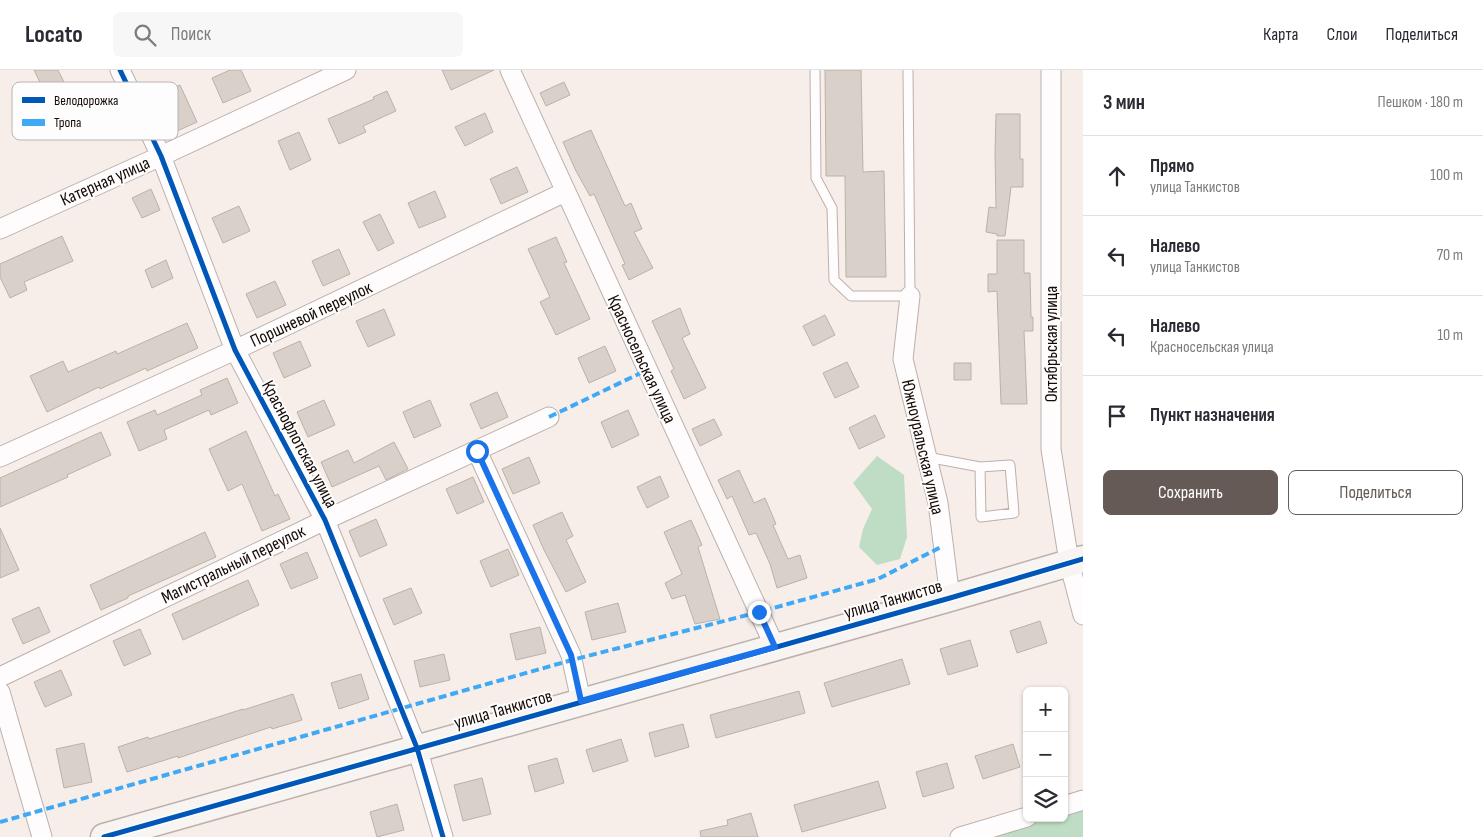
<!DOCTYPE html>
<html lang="ru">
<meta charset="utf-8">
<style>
:root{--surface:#fff;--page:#f7f7f7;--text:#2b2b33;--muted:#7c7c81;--line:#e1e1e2;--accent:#655a55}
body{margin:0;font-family:"Sofia Sans Condensed",sans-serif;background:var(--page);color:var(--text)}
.controls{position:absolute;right:15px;bottom:15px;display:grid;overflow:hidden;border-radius:8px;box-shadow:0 1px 4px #0004}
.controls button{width:45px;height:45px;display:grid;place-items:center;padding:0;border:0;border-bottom:1px solid var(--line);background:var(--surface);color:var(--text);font:25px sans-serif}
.stop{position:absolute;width:15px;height:15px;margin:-11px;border:4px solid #1a73e8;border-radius:50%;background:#fff}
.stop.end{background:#1a73e8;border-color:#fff;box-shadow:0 1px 5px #0008}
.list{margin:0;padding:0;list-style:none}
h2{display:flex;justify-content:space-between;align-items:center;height:65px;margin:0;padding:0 20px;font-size:21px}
h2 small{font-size:16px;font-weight:400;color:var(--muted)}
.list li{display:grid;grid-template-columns:32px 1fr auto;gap:15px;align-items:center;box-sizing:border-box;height:80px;padding:0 20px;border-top:1px solid var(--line)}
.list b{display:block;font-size:19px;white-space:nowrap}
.list p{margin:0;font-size:16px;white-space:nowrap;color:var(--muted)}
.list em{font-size:16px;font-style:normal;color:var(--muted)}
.actions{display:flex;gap:10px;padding:15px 20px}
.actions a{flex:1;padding:11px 0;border:1px solid var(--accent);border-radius:8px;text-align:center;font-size:18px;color:var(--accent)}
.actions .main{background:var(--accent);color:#fff}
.icon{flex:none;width:28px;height:28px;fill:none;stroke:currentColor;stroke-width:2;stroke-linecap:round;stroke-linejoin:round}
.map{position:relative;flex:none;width:1083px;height:767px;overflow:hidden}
header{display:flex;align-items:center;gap:30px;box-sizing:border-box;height:70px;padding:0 25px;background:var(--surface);border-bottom:1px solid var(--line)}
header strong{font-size:24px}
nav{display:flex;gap:28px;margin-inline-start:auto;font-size:18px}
.search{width:350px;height:45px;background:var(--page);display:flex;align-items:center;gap:12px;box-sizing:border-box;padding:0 18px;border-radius:8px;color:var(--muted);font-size:19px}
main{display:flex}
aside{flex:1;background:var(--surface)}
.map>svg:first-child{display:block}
</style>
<header>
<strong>Locato</strong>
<div class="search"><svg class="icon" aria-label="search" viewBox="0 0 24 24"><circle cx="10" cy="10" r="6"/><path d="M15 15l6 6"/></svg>Поиск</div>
<nav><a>Карта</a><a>Слои</a><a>Поделиться</a></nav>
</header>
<main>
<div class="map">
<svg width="1083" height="767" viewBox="0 0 1083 767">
<rect width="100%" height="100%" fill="#f7eeea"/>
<path fill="#bfddc5" d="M877,386L904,405L907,467L900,489L877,495L859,477L863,459L872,439L853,413Z
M1083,737V767H981L1044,748H1064V742Z"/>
<path fill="#d9d0c9" stroke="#bab2aa" d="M34,0H58L67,18L47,27Z
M230,0H241L251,21L223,33L212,8Z
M442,0H494L451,20Z
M825,0H861L863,102L884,101L886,207H846L845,106H826Z
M564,12L570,25L546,36L540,23Z
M180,15L197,52L164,67L147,30Z
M387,21L396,41L363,56L366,62L339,74L328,49L374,29L373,27Z
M485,43L493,62L465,76L455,57Z
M996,44H1020V89H1023V117H1011L1005,166H997V164L986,162L989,137L996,138L995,84Z
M591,60L625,136L631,133L642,159L634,162L653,198L629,210L622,195L625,194L594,124L590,126L576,101L563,72Z
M299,62L311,90L290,100L278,71Z
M517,97L528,122L501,134L490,109Z
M151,119L160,140L142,148L132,128Z
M435,121L446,147L419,158L408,133Z
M239,136L250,161L223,173L212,148Z
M380,144L394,173L378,181L363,152Z
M62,166L73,191L24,212L27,220L10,228L0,207V194Z
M556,167L567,192L564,193L590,249L556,265L540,232L550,227L528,179Z
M997,170H1024V203H1030L1031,247H1033V261H1024L1027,334H1001L997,221L988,222V204H997Z
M339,179L350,204L323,216L312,191Z
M166,190L173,208L152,218L145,200Z
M275,211L286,235L257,248L246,224Z
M680,238L690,264L682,268L706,318L684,329L671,301L674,299L652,251Z
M384,239L395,265L368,277L356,251Z
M825,245L835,265L813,276L803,256Z
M187,253L198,278L147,301L146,298L100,319L99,317L47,342L30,306L63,291L68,302L116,281L117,284Z
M300,271L311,296L284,308L273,283Z
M605,276L616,301L589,313L578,288Z
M847,292L859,317L835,328L823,303Z
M954,293H971V310H954Z
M227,308L238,333L211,345L209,340L164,360L167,369L139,381L127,352L155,340L157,345L202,325L200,320Z
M497,322L508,347L481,359L470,334Z
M324,330L335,355L308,367L297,342Z
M430,330L441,356L414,368L403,342Z
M628,340L639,365L612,378L601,352Z
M875,345L885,367L859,379L849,358Z
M714,349L722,365L700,376L692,359Z
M246,361L275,426L278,424L290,449L262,461L242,414L228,421L209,379Z
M101,362L111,385L67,405L68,407L0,437V408Z
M394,372L408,399L386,410L379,396L332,417L321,392L348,380L354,393Z
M529,387L540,413L513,424L502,399Z
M739,400L754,433L765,428L776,454L773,455L788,489L800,485L807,508L777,518L770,494L756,463L749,465L732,426L727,429L718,410Z
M660,406L669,427L647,438L637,417Z
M473,407L484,432L457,444L446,419Z
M562,442L573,466L566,470L586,512L566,522L544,480L533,455Z
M376,449L387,475L360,487L349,461Z
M691,450L702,475L698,477L720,549L695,554L685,525L672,529L665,513L682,504L664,462Z
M0,458L19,500L0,508Z
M205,462L216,487L128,526V528L101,540L90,515Z
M508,479L519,505L491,517L480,491Z
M307,482L318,508L291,519L280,494Z
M248,510L259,535L183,570L172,544Z
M411,518L422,543L394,555L383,529Z
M618,533L626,562L592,570L585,542Z
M39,537L50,562L23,574L12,549Z
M1040,551L1047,573L1017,583L1010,561Z
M540,557L546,583L516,590L510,564Z
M140,559L151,584L124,596L113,571Z
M970,570L978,596L948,605L940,579Z
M444,584L450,610L420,617L414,591Z
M902,589L910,614L832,637L824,613Z
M61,600L72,625L45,637L34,612Z
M361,604L369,629L339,639L331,613Z
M799,621L805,643L716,668L710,645Z
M293,624L302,650L272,659L271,657L178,688V686L127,702L118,677L148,667L149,669L243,639V640Z
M683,654L689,677L655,687L649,663Z
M621,669L628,691L593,702L586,680Z
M84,673L92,712L64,718L56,679Z
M1013,674L1020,697L983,709L975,686Z
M557,688L564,713L535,722L528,696Z
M947,693L954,718L923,727L916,702Z
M482,708L491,744L463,751L454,715Z
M878,711L886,738L802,762L794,735Z
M397,734L404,760L377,767L370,742Z
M751,743L758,767H701L700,761L728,755L727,750Z"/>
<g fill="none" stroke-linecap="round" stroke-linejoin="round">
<defs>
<path id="lane" d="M815,0L816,108L832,138L834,210L851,226H910L908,0
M927,387L980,397L981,447L1014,443L1010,395L980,397"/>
<path id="street" d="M120,0L161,86L235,280L325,450L417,678L443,767
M510,0L775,577
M1051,0V379L1069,492L1083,545
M0,159L161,86L346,0
M910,226L903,289L938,433L950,528
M477,381L571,585L581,631
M0,387L235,280L565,122
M0,607L325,450L549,347
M0,622L42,767
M1064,736L1083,730
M960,767L1027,747"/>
<path id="secondary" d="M104,767L950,528L1083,489"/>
</defs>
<use href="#lane" stroke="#bcb0ac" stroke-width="11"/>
<use href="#street" stroke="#bcb0ac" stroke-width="21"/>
<use href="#secondary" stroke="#bcb0ac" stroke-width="29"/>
<use href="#lane" stroke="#fefcfc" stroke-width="9"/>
<use href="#street" stroke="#fefcfc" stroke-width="19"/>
<use href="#secondary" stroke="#f8f4f2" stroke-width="26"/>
<path stroke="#3fa9f5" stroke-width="4" stroke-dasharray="8 4" stroke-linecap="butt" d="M549,347L647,300
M0,752L572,590L759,542L878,509L943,476"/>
<defs>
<path id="cycleway" d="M120,0L161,86L235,280L325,450L417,678L443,767
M104,767L950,528L1083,489"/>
</defs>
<use href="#cycleway" stroke="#fdfdfd" stroke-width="8"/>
<use href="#cycleway" stroke="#0057b8" stroke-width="5"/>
</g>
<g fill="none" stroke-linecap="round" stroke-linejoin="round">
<path stroke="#1a73e8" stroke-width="6" d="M477,381L571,585L581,631L775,577L759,542"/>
</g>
<g text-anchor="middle" stroke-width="4" stroke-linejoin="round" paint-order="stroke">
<g font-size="18" fill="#170a05" stroke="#fdfdfd">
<text transform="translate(105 111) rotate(-24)" y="6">Катерная улица</text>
<text transform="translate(311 244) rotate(-25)" y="6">Поршневой переулок</text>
<text transform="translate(1051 274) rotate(-90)" y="6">Октябрьская улица</text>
<text transform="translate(642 289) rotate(65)" y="6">Красносельская улица</text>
<text transform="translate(300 374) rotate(62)" y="6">Краснофлотская улица</text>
<text transform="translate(923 377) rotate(77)" y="6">Южноуральская улица</text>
<text transform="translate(233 494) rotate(-26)" y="6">Магистральный переулок</text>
<text transform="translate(893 529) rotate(-16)" y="6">улица Танкистов</text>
<text transform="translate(503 639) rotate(-16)" y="6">улица Танкистов</text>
</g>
</g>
<rect x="12" y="12" width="166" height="58" rx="8" fill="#fdfdfd" stroke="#b8b4b3" stroke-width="1"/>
<rect x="22" y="27" width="23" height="6" fill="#0057b8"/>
<rect x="22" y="49" width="23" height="7" fill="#3fa9f5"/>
<g font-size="14" fill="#170a05">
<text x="54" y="35">Велодорожка</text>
<text x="54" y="57">Тропа</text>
</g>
</svg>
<div class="controls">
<button>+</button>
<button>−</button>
<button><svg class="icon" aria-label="layers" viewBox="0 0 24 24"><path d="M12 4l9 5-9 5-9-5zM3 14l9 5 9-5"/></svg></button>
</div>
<div class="stop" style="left:477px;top:381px"></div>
<div class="stop end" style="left:759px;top:542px"></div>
</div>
<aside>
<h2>3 мин<small>Пешком · 180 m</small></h2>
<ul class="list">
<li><svg class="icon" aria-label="ahead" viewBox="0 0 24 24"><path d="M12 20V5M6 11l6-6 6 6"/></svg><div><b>Прямо</b><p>улица Танкистов</p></div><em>100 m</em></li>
<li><svg class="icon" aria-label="left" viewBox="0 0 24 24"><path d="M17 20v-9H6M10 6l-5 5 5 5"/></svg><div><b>Налево</b><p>улица Танкистов</p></div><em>70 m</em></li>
<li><svg class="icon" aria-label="left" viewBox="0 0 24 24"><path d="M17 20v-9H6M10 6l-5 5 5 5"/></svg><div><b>Налево</b><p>Красносельская улица</p></div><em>10 m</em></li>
<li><svg class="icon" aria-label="arrive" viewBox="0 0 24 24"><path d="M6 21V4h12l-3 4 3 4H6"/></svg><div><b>Пункт назначения</b></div></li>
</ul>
<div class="actions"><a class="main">Сохранить</a><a>Поделиться</a></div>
</aside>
</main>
